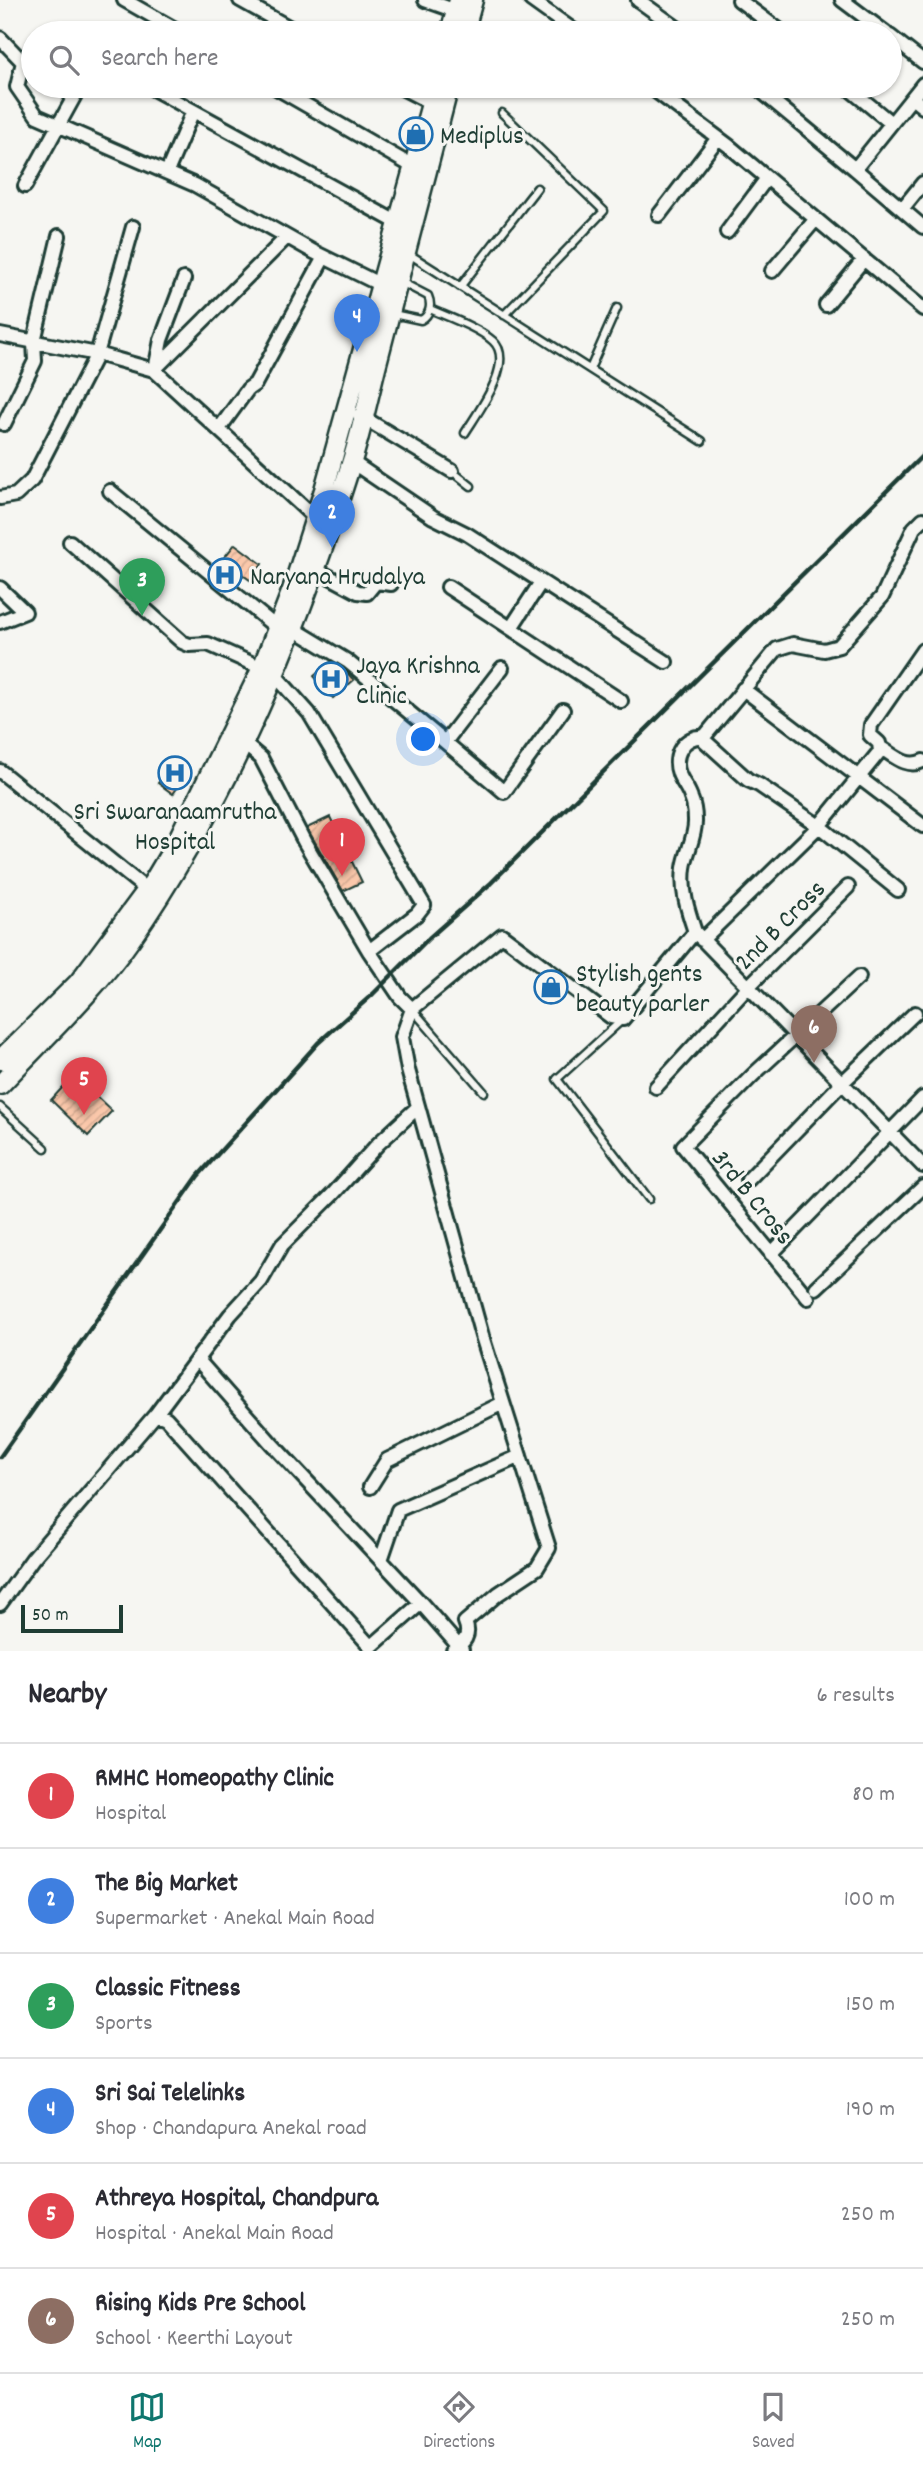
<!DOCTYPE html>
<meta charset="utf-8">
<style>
:root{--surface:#fff;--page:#f7f7f7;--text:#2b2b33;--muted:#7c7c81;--line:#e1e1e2;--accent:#0f766e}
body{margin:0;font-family:Dekko,sans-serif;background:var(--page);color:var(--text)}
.scale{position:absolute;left:21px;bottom:18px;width:102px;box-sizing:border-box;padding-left:7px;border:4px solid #1f3d34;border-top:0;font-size:19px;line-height:24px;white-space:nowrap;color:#1f3d34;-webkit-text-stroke:5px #f6f6f2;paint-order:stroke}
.you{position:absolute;left:424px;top:740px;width:24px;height:24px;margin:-18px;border:5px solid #fff;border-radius:50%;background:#1a73e8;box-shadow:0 0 0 10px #1a73e833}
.badge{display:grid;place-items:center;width:46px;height:46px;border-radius:50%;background:var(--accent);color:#fff;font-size:23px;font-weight:700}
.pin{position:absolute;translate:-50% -58px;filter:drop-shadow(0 2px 4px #0008)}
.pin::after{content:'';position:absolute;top:37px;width:24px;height:21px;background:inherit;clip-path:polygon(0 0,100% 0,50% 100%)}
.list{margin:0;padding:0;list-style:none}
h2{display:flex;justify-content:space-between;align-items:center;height:91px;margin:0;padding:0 28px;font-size:30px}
h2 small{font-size:23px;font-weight:400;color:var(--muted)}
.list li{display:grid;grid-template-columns:46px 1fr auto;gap:21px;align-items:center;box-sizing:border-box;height:105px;padding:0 28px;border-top:2px solid var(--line)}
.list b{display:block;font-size:26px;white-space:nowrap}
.list p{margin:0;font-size:23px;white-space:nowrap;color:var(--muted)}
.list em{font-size:23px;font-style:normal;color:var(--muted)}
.icon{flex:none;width:38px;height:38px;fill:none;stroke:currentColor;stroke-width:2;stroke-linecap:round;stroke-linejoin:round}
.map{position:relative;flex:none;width:923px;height:1651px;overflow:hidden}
.search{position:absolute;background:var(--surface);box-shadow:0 2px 5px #0004;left:21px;right:21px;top:21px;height:77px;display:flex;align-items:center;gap:18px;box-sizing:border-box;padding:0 24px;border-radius:38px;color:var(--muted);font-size:26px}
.sheet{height:721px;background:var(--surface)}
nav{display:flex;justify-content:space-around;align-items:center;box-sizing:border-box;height:98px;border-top:2px solid var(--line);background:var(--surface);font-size:19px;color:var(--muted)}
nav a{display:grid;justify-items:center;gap:4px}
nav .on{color:var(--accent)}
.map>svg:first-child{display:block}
</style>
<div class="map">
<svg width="923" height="1651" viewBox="0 0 923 1651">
<defs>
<pattern id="building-hatch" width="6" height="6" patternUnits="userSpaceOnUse" patternTransform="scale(1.75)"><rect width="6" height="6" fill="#fbc8ab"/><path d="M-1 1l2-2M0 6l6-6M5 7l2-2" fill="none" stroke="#d7ad94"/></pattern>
</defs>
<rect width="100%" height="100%" fill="#f6f6f2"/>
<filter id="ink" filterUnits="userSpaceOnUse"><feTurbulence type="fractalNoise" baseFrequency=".0143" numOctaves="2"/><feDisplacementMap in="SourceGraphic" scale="14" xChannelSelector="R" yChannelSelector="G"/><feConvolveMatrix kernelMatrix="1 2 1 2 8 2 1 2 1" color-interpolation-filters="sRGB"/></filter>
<g filter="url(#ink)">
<path fill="url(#building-hatch)" stroke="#1f3d34" stroke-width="2" d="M235,544L262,564L250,580L222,560Z
M331,662L342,668L354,680L333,698L314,676Z
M174,762L188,772L173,794L158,783Z
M330,817L362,882L343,891L307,828Z
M74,1075L112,1111L88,1136L51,1100Z"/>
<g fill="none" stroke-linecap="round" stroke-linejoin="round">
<defs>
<path id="service" d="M502,113L604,211L504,315
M409,254L702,441
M460,287L537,188
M430,309C448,317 479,328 493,341C516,362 478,412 465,433
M393,314L421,320C430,315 432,305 428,296L401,282
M590,369L617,308
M452,471L471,486
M413,1010L484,1092
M622,1020L557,1079L649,1199
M0,1107L45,1148"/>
<path id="minor" d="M124,0L182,33
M240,0L299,33
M425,0L456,11
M531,0L577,33
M638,0L684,33
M739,0L783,33
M842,0L886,33
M890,36L923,62
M0,38L23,62L17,87L37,116L195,185L314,252L381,285
M923,84L855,169L923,227
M148,86L398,223
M273,86L412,166
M398,86L431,103
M649,86L729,146L923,309
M755,86L855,169
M846,86L891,123
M912,98L923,107
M167,172L193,111
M25,186L80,86
M902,209L923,183
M659,215L718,138
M727,232L767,178
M772,271L816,219
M826,305L864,259
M0,335L97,354L154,370L315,518
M154,370L287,237
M155,370L161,340L184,279
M359,415L452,471
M4,424L35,361L34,341L59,236
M219,429L248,389L255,384L324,257
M352,462L433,517L467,534L666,662
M110,491L277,628
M0,498L16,495L32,480L97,354L133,227
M70,542L182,642L189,645L208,644L262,668
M315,569L358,592L367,593L376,582L391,584
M448,587L621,701
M0,588L25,612L0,622
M511,628L541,582
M294,629L347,661L445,742L502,668
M275,675L309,713L424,905L417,914L369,951
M743,689L923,826
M237,738L261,758L305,843L369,951L400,997L412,1009L502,935L611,1017L623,1019L695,932L923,1166
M445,742L504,792L563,710
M880,747C894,756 907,769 923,761
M0,771L147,890
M898,890L819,826L759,785L748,780L705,741L704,737L777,649L793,644L824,650L839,646L882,597L914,528L923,519
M695,932C688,911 681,891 684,868C686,852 696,836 695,820C695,813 694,805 691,798C689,790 682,782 679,774C672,755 684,735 704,737
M702,940L819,826L880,751L879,743L870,735L871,725L923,650
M412,1009L402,1037L408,1070L482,1336L549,1548L537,1568L498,1594L465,1622C471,1636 464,1642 453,1651
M656,1087L748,987L848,887
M748,1180L842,1083L915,1013
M771,1254L923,1098
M816,1288L923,1187
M808,1298L683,1146L753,1075L859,977
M197,1359L271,1443L421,1603
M156,1414L230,1315L261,1281L282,1245L333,1194L378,1144L418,1107
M370,1487L387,1460L503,1403
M381,1560L398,1510L520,1456
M0,1604L33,1558L156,1414L166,1418L371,1647L421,1603L462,1650"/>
<path id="secondary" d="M450,33L459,0
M464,33L473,0
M0,1060L78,983L153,882L175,845L262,668L292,590L324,490L436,86
M0,1085C44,1038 94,992 131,939C231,795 298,631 351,464C361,433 368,399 376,367C401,273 424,179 449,86"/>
</defs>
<use href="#service" stroke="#1f3d34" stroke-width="11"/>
<use href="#minor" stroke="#1f3d34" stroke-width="18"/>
<use href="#secondary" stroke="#1f3d34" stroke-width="23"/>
<use href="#service" stroke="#f6f6f2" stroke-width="6"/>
<use href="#minor" stroke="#f6f6f2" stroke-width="12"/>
<use href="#secondary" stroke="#f6f6f2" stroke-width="18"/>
<path stroke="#1f3d34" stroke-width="4.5" d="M0,1457L198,1176L318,1043L373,994L429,938L490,884L923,455"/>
</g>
</g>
<defs>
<symbol id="shop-ring" viewBox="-11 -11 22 22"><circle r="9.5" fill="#f6f6f2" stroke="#1f6fb2" stroke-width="1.5"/><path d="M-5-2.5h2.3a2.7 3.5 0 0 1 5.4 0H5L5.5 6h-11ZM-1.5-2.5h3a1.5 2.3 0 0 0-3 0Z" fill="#1f6fb2"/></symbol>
<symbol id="hospital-ring" viewBox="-11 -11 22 22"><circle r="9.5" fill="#f6f6f2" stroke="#1f6fb2" stroke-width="1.5"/><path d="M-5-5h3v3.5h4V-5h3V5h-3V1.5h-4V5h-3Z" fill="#1f6fb2"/></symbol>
</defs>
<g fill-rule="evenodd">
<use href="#shop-ring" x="397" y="115" width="38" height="38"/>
<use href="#hospital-ring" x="206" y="556" width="38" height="38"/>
<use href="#hospital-ring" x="312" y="660" width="38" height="38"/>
<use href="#hospital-ring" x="156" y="754" width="38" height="38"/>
<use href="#shop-ring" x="532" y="968" width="38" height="38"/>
</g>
<g text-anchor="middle" stroke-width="6" stroke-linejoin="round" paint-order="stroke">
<g font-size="26" fill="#1f3d34" stroke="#f6f6f2" text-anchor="start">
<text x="440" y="143">Mediplus</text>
<text x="250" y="584">Naryana Hrudalya</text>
<text x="356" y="673">Jaya Krishna<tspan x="356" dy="30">Clinic</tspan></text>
<text x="175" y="819" text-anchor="middle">Sri Swaranaamrutha<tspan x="175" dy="30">Hospital</tspan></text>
<text x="576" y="981">Stylish gents<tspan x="576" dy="30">beauty parler</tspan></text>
</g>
<g font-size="26" fill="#1f3d34" stroke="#f6f6f2">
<text transform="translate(779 924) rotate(-45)" y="9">2nd B Cross</text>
<text transform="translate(754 1196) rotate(51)" y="9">3rd B Cross</text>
</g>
</g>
</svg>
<div class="scale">50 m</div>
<div class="you"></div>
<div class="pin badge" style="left:342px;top:876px;background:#e0444e">1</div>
<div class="pin badge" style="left:332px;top:548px;background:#3f7fe0">2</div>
<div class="pin badge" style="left:142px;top:616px;background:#2e9e5b">3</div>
<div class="pin badge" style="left:357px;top:352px;background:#3f7fe0">4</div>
<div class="pin badge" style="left:84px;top:1115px;background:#e0444e">5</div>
<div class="pin badge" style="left:814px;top:1063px;background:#8d6e63">6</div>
<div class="search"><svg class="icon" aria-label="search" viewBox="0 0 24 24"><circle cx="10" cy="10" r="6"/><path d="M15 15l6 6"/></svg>Search here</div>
</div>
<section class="sheet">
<h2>Nearby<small>6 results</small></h2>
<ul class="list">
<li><span class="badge" style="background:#e0444e">1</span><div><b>RMHC Homeopathy Clinic</b><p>Hospital</p></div><em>80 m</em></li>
<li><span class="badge" style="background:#3f7fe0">2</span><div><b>The Big Market</b><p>Supermarket · Anekal Main Road</p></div><em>100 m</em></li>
<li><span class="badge" style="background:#2e9e5b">3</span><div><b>Classic Fitness</b><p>Sports</p></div><em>150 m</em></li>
<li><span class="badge" style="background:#3f7fe0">4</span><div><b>Sri Sai Telelinks</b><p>Shop · Chandapura Anekal road</p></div><em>190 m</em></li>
<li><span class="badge" style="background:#e0444e">5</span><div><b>Athreya Hospital, Chandpura</b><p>Hospital · Anekal Main Road</p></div><em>250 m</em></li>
<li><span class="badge" style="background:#8d6e63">6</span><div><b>Rising Kids Pre School</b><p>School · Keerthi Layout</p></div><em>250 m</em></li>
</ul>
</section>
<nav>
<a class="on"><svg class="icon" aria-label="map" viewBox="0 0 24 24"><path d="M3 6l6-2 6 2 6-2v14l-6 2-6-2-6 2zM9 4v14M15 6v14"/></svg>Map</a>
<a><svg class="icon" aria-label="directions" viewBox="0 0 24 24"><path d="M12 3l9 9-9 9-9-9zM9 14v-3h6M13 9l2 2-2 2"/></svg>Directions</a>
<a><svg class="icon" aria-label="saved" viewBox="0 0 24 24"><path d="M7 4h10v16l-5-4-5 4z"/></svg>Saved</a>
</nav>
